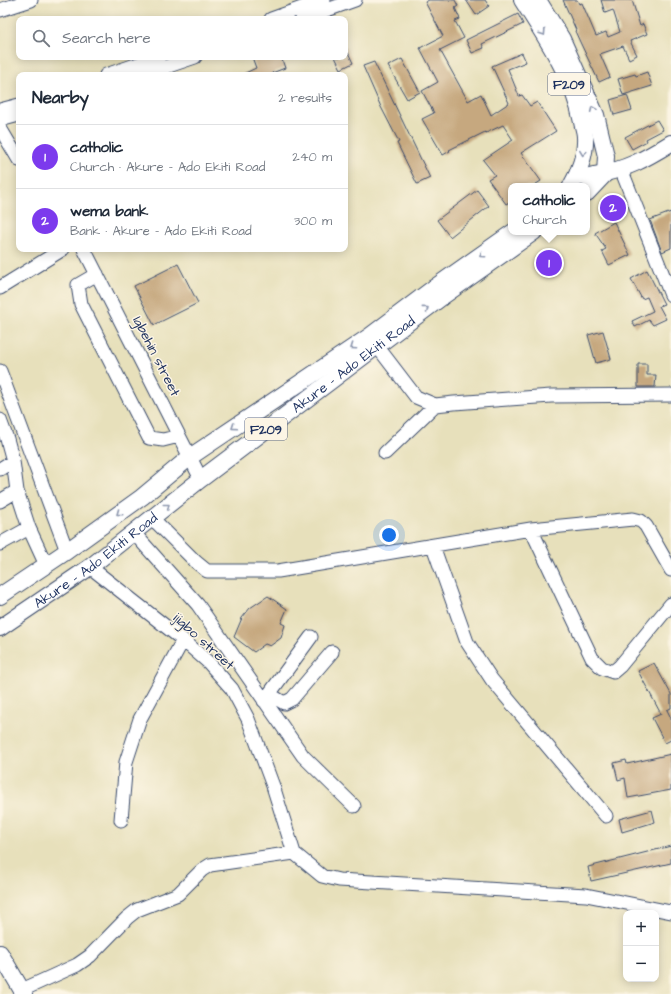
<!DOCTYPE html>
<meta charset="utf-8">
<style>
:root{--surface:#fff;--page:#f6f6f7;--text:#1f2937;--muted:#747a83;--line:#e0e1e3;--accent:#7c3aed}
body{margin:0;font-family:"Architects Daughter",sans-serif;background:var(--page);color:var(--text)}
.controls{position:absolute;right:12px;bottom:12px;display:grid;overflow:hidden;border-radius:8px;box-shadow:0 2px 10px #0003}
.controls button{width:36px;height:36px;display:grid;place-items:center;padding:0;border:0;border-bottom:1px solid var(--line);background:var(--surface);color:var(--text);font:20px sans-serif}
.you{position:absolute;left:389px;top:535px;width:14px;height:14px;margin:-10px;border:3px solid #fff;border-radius:50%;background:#1a73e8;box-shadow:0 0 0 6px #1a73e833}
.badge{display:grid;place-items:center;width:26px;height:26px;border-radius:50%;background:var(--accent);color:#fff;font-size:13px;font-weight:700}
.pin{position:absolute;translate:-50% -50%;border:2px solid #fff;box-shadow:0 1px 4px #0006}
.popup{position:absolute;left:508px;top:183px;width:82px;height:52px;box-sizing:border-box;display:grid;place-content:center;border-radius:8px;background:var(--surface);filter:drop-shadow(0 1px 3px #0005);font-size:13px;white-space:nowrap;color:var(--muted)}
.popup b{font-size:15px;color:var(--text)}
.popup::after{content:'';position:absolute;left:50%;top:100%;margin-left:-8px;border:8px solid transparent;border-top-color:var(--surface)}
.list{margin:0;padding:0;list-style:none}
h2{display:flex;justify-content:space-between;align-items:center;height:52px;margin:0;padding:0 16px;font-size:17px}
h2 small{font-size:13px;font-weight:400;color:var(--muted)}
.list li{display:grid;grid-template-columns:26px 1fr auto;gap:12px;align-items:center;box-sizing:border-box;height:64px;padding:0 16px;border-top:1px solid var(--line)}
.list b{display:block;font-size:15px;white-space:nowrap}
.list p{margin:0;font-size:13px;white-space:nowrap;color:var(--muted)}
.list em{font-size:13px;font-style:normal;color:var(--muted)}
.icon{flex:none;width:22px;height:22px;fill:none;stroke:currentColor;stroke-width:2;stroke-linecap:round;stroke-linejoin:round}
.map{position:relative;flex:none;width:671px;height:994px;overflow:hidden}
.search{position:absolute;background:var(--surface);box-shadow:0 2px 10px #0003;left:16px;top:16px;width:332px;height:44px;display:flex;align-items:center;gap:10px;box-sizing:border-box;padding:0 14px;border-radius:8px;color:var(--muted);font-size:15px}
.panel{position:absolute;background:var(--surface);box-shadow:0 2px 10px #0003;left:16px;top:72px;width:332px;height:180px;border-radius:8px}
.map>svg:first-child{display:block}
</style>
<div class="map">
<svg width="671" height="994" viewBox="0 0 671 994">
<rect width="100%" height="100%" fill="#fcf5e5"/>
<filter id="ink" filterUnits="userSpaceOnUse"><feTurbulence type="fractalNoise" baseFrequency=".025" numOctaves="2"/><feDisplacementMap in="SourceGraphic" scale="8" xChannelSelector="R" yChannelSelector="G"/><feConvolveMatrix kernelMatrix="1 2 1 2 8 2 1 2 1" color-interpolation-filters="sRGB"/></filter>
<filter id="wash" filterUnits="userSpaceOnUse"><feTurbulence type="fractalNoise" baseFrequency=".012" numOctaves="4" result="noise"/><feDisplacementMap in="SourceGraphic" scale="16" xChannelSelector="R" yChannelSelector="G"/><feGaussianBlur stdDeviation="0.9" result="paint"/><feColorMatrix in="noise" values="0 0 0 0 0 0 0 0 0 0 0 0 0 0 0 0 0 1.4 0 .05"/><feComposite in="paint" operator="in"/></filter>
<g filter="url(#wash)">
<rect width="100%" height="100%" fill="#e7e0bb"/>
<g id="blocks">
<path fill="#c6a87f" d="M429,0H455L458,6L455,8L460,19L455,21L464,38L440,50L468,101L481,94L491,115L509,103L492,66L522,53L526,62L508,69L519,96L522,95L530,106L537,102L556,131L521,153L541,181L533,186H511V201L506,204L488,179L495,175L483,160L513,140L503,125L486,133L485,132L449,150L450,151L443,155L422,119L434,113L422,91L438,82L420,48L443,36L425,2Z
M466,0H485L489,6L476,15Z
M563,0H577L579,4L582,3L596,36L606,32L608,37L620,32L613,10L605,13L601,0H632L640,26L643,24L647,34L630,41L637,55L629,59L623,46L600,54L610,77L599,82L580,42L575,31L576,30Z
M518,14L523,24L482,44L484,48L472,53L466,40Z
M345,46L353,63L341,69L335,57H345Z
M252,57H281L285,68L272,73L273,75H241L256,68Z
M402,59L420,92L407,99L388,66Z
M374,62L430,178L417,184L397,143L399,142L381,107L363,66Z
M647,72L652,86L623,95L618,79L635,74L636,76Z
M627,95L632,110L614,115L610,100Z
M657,120L663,130L646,139L647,141L632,149L625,137Z
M477,190L489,206L450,237L437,220Z
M671,212V248L662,252L650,220Z
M614,222L630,255L609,265L602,251L606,249L595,233Z
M178,264L198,303L154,325L134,286Z
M647,270L664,304L659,306L666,319L653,325L649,320L635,327L632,321L653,311L647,297L642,299L631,279Z
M603,331L611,359L596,363L588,335Z
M638,364H647V375H656L655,387H638Z
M268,596L287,609L281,623L285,625L281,638L270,646L265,644L254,652L234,637L242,618L250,608Z
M654,663L671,694V708L667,710L671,718V740L665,743L652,718L661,714L638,671Z
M671,754V790L628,798L625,778L618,780L614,763L626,760L627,764Z
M652,810L655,822L622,832L619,819Z
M671,846V863L591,881L588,867Z"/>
</g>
</g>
<g filter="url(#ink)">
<use href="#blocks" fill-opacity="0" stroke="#3a4a6c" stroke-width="1"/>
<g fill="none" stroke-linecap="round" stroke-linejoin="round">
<defs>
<path id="minor" d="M0,10L31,0
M271,19L324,0
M302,19L355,0
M106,75L159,57
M142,75L195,57
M0,110L19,105
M0,120L19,115
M0,128L19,160
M621,169L671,295
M84,249L201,479
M97,274L78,285L81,304L149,438L163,440L179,436
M0,288L63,249
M377,346L416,397L435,405L454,403L551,396L671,395
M0,371L67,551
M0,420L7,439L13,461L17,491L29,528L46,565
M385,453L435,405
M0,469L13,461
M0,501L17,491
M152,518L196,562L207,571H278L531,529L633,519L641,521L646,526L671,570
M531,529L592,658L602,668L613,672L620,666L671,604
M134,533L198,605L303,756L354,806
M0,544L29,528
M433,546L467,642L492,680L606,816
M90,567L183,640L209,663L232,689L248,719L273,786L294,853
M269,694L284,703L292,699L332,652
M264,701L311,637
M121,820L126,762L140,719L183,640
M22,990L77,965L90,956L127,918L137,910L178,894L202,870L210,865L294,853L322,876L339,880L586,895L671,912"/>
<g id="major">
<path d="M522,0C546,38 573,77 582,122C583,127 585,132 585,137C586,153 579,173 571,186"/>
<path d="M538,0L562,39L596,115L606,156L605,174"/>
<path d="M576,177C583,178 589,176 595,175C626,170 645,159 671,143"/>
<path d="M587,193L605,174"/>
<path d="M0,596L67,551L142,497L190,457L370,336L435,287L513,232"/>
<path id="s1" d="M0,628L90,567L201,479L377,346L442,297L534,232"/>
<path d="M0,953L24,994"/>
</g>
</defs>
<use href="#minor" stroke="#3a4a6c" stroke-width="15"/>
<use href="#major" stroke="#3a4a6c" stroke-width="18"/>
<use href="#minor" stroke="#fff" stroke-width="13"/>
<use href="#major" stroke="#fff" stroke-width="16"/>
</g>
<defs><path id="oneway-chevron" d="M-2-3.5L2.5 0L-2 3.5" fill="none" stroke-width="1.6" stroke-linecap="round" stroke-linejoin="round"/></defs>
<g stroke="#8d97ae">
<use href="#oneway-chevron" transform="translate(543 33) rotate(57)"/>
<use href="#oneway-chevron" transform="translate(593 109) rotate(-114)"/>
<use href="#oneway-chevron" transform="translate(583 153) rotate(98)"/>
<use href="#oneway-chevron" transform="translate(482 255) rotate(145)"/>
<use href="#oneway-chevron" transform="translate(426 309) rotate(-37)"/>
<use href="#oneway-chevron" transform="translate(353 347) rotate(146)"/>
<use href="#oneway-chevron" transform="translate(234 427) rotate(146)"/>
<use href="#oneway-chevron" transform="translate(167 506) rotate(-39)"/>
<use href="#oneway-chevron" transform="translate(119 513) rotate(144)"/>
</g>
</g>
<g text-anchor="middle" stroke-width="3" stroke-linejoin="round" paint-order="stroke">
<g fill="#fcf5e5" stroke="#5e6a86" stroke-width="1">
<rect x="548" y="73" width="42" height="22" rx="3"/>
<rect x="245" y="418" width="42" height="22" rx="3"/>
</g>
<g font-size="13" font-weight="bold" fill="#1b2f5e">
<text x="569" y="89">F209</text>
<text x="266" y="434">F209</text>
</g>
<g font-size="14" fill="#1b2f5e" stroke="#fcf5e5">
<text transform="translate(157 356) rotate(63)" y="5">Igbehin street</text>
<text dy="5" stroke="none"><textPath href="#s1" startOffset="441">Akure - Ado Ekiti Road</textPath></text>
<text dy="5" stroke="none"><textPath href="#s1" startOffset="117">Akure - Ado Ekiti Road</textPath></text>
<text transform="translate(204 641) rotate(42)" y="5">ijigbo street</text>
</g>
</g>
</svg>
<div class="controls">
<button>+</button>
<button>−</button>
</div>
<div class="you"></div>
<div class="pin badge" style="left:549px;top:263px">1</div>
<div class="popup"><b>catholic</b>Church</div>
<div class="pin badge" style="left:613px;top:208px">2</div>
<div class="search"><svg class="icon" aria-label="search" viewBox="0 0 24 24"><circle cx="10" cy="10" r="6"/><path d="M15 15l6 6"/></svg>Search here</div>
<section class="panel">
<h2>Nearby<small>2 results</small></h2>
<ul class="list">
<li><span class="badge">1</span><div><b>catholic</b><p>Church · Akure - Ado Ekiti Road</p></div><em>240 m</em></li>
<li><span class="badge">2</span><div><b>wema bank</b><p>Bank · Akure - Ado Ekiti Road</p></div><em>300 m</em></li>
</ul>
</section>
</div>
